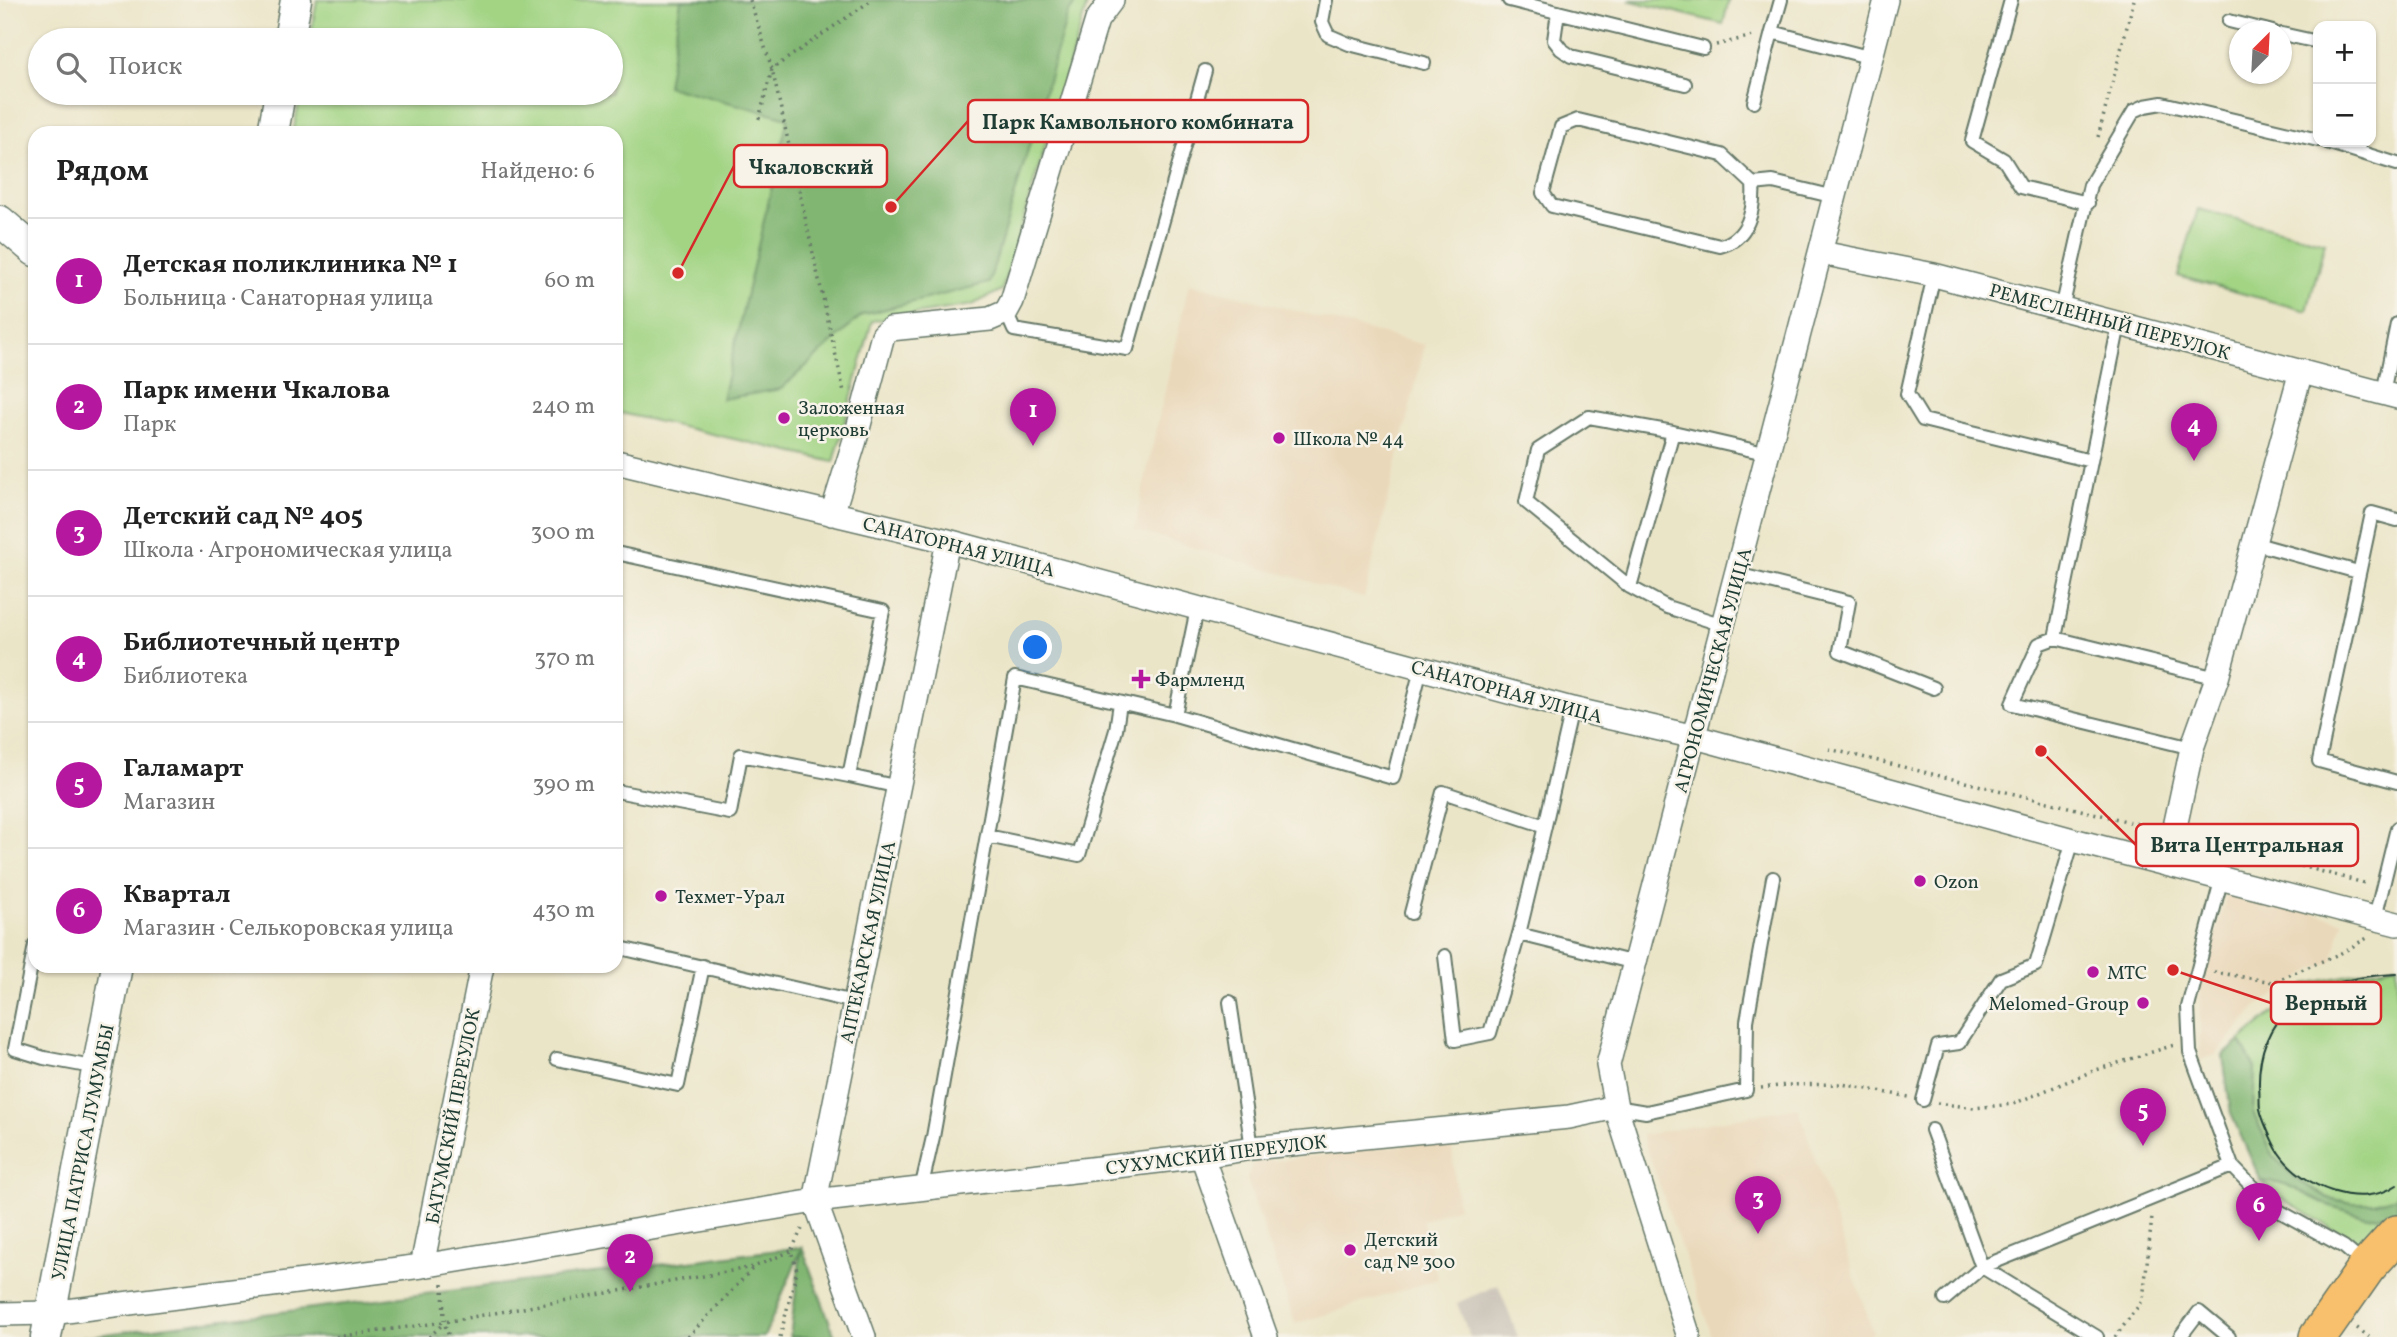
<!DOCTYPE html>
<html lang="ru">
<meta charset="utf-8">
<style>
:root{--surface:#fff;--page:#f2f2f2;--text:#222;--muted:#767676;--line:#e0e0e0;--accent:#b5179e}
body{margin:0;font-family:Vollkorn,serif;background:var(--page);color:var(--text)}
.controls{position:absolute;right:21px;top:21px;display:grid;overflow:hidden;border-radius:14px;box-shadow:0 2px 5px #0004}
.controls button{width:63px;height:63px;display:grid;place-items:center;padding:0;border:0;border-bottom:2px solid var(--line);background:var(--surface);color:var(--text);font:35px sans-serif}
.compass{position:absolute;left:2229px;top:21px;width:63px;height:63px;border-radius:50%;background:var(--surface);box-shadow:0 2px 5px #0004;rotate:24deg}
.you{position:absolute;left:1036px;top:648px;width:24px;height:24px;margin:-18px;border:5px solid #fff;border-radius:50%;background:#1a73e8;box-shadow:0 0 0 10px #1a73e833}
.badge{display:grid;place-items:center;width:46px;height:46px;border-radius:50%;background:var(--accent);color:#fff;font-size:23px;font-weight:700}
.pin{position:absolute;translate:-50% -58px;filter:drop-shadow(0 2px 4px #0008)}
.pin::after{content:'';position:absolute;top:37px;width:24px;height:21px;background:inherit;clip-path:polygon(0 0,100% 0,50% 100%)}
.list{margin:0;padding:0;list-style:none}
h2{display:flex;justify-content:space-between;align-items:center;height:91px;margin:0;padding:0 28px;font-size:30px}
h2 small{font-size:23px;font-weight:400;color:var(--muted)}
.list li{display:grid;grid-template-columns:46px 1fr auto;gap:21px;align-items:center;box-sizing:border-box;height:126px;padding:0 28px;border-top:2px solid var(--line)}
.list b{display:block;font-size:26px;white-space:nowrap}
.list p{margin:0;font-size:23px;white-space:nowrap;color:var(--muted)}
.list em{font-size:23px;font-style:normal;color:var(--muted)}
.icon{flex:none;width:38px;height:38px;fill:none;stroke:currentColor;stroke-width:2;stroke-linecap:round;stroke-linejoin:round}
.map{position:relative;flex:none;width:2397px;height:1337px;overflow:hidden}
.search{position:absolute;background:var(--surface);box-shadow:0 2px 5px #0004;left:28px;top:28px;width:595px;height:77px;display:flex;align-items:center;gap:18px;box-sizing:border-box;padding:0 24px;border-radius:38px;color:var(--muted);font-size:26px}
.panel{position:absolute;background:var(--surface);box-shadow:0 2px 5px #0004;left:28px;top:126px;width:595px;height:847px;border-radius:21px}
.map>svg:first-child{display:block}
</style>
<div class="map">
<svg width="2397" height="1337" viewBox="0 0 2397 1337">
<rect width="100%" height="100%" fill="#f7f3e8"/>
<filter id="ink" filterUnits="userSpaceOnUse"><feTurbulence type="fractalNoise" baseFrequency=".0143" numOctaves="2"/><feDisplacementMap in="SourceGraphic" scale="14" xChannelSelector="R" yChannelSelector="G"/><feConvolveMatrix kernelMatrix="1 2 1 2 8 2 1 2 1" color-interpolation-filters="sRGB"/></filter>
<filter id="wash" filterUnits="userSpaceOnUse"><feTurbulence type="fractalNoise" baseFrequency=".00686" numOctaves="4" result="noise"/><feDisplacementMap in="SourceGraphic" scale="28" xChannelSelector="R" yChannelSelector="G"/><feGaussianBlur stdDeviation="1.57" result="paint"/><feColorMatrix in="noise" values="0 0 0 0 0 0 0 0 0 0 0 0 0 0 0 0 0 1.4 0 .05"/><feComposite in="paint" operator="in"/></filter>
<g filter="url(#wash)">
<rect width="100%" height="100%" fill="#ebe5c8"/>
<path fill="#ead8ba" d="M1189,283L1425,345L1364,598L1134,530Z
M2228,889L2343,921L2332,962L2314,969L2256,1007L2216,1055L2200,1060V993Z
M1798,1107L1873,1332L1866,1337H1712L1642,1135Z
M1451,1140L1458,1207L1422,1221L1438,1279L1295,1324L1247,1179L1253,1163Z"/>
<path fill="#cac3b8" d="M1498,1285L1518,1337H1470L1457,1303Z"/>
<path fill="#a2d484" stroke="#60885c" stroke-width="2" d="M317,0H1091L1087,5L1002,290L972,305L872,321L834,462L616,412V133H293L301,93H611V40H310Z
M1628,0H1729L1723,24Z
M2198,209L2325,242L2307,311L2178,276Z
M2397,965V1197L2374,1203H2352L2329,1198L2296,1179L2274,1157L2253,1113L2255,1068L2240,1041L2307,984Z
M2261,1181L2285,1184L2328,1205L2367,1217L2395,1213L2363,1243L2355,1242L2284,1200Z"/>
<path fill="#81b672" stroke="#507a53" stroke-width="2" d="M681,0H1078L1068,13L989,283L862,315L781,389L722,399L788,118L667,86Z
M2240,1041L2255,1068L2253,1113L2274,1157L2296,1179L2328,1198L2352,1203H2374L2397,1197V1210L2395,1213L2367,1217L2328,1205L2285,1184L2261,1181L2231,1114L2223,1056Z
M802,1247L835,1337H790L801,1250L764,1337H81Z"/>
</g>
<g filter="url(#ink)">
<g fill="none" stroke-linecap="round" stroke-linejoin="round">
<defs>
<path id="service" d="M1326,0L1322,22L1328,35L1349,44L1424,63
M1509,0L1703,48
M2011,0L1972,141L2004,160L2021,187L2088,203
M1558,12L1554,40L1561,49L1571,56L1685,84
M2229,21L2273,32
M1772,32L1781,0
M2282,34L2318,42
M1754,102L1772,32L1872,58
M2327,142L2397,164
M1753,184C1755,210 1748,239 1720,246L1552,206L1543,193L1561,127L1578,120L1722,155L1753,184L1773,182L1835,197
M1934,275L1907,394L1923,420L2091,461
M2062,309L2090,185L2134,111L2145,106L2162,103L2318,140
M1006,312L1014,330L1127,349L1205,71
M2119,324L2055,638L2039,644L2012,704L2192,748
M2383,393L2397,324
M2397,520L2372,513L2319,761L2397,782
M2253,543L2358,572
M616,553L883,611L849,776L741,755L730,813L616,791
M1737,574L1849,602L1840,651L1934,688
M1630,587L1526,502L1538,450L1589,417L1673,432
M1197,609L1175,715L1393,778L1421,669
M1723,625L1667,607L1630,587L1673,432L1769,454
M2055,638L2217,678
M849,776L899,787
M1545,826L1572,709
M987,836L1079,855L1116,730L1120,703
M2222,877L2188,1007L2190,1052L2232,1166L2272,1207L2344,1247L2365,1265
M1411,913L1443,792L1545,826L1519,934L1490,1033L1455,1040L1445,956
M2375,918L2397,828
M1519,934L1635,963
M35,945L15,1049L44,1058L98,1068
M616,947L854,1002
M1230,1002L1252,1148
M557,1059L678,1085L703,966
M1923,1100L1938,1046L1959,1043L2001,979L2036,965L2073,840
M1616,1107L1646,1112L1746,1090L1747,1021L1773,878
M1932,1130L1982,1267L2232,1166
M921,1189L933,1137L1015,678L1175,715
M1945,1299L1982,1267L2097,1337
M2180,1337L2199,1312L2229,1337"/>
<path id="minor" d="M1821,253L1934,275L2397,397
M616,462L948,541L1572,709L1695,737L2073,840L2397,924
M832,514L855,440L883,335L890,329L990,319L1006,312L1012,301L1097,20L1112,0
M2167,864L2192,748L2217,678L2301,371
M1202,1156L1266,1337
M422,1266L482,966
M0,1314L51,1313L422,1266L815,1201L1202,1156L1252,1148L1569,1117L1616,1107
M864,1337L815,1201L948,541
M1689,1337L1616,1107L1608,1065L1886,0"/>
<path id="tertiary" d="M289,40L296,0
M273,133L280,93
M0,221L35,251
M46,1337L117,966"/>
<path id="primary" d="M2318,1337L2367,1267L2397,1234"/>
</defs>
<use href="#service" stroke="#667868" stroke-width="16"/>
<use href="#minor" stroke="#667868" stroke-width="26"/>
<use href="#tertiary" stroke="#667868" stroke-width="33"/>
<use href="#primary" stroke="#667868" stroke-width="40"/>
<path stroke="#667868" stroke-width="3.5" stroke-dasharray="2 5" stroke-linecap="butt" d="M750,0L772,69L844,392
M1716,45L1753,36
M759,119L772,69L872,0
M2098,137L2134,0
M1829,749L2155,828
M2193,837L2368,884
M2214,972L2273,982L2341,953L2367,938
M1761,1088L1787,1085L1842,1084L1909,1097
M1937,1103L1974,1108L2013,1104L2093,1071L2174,1045
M443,1284L444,1322L449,1337
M2357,1328L2369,1337
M336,1337L444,1322L754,1267L791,1251
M429,1337L443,1324
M688,1337L754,1267
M780,1337L797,1270L791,1251L802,1229
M2115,1337L2143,1300L2152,1217"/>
<use href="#service" stroke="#fff" stroke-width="12"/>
<use href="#minor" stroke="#fff" stroke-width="23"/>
<use href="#tertiary" stroke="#fff" stroke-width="30"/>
<use href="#primary" stroke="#f8bf6c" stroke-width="37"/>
<path stroke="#1f3d34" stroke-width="2" d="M2397,974C2323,977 2257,1003 2259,1087C2260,1094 2259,1102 2260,1109C2262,1119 2273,1144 2279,1153C2303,1188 2360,1210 2397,1185"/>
</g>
</g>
<g fill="#b5179e" stroke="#f7f3e8" stroke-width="2.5">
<circle cx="784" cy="418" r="7"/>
<circle cx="1279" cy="438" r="7"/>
<path d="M1137.5 668.5h7v7h7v7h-7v7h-7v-7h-7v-7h7z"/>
<circle cx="1920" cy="881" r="7"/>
<circle cx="661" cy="896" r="7"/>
<circle cx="2093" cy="972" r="7"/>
<circle cx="2143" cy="1003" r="7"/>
<circle cx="1350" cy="1250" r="7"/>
</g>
<g text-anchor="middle" stroke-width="5" stroke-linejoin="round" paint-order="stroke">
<g font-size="19" fill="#1f3d34" stroke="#f7f3e8">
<text transform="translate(2110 321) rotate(15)" y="7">РЕМЕСЛЕННЫЙ ПЕРЕУЛОК</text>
<text transform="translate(959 546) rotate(14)" y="7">САНАТОРНАЯ УЛИЦА</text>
<text transform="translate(1712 670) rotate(-75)" y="7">АГРОНОМИЧЕСКАЯ УЛИЦА</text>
<text transform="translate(1507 691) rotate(15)" y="7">САНАТОРНАЯ УЛИЦА</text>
<text transform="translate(867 942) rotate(-78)" y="7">АПТЕКАРСКАЯ УЛИЦА</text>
<text transform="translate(452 1116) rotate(-79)" y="7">БАТУМСКИЙ ПЕРЕУЛОК</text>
<text transform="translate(82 1152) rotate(-79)" y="7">УЛИЦА ПАТРИСА ЛУМУМБЫ</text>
<text transform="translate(1216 1154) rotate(-7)" y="7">СУХУМСКИЙ ПЕРЕУЛОК</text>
</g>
<g font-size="19" fill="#1f3d34" stroke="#f7f3e8" text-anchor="start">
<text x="798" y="414">Заложенная<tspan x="798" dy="22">церковь</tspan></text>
<text x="1293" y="445">Школа № 44</text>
<text x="1155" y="686">Фармленд</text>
<text x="1934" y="888">Ozon</text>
<text x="675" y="903">Техмет-Урал</text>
<text x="2107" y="979">МТС</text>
<text x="2129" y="1010" text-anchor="end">Melomed-Group</text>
<text x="1364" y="1246">Детский<tspan x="1364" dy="22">сад № 300</tspan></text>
</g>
</g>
<path fill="none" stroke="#d62828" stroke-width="2.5" d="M891 207L968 121M678 273L734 166M2041 751L2136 845M2173 970L2271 1003"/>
<g fill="#d62828" stroke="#f7f3e8" stroke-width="2.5">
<circle cx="891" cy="207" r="7"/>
<circle cx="678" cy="273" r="7"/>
<circle cx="2041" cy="751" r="7"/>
<circle cx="2173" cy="970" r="7"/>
</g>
<g fill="#f7f3e8" stroke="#d62828" stroke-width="2.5">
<rect x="968" y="100" width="340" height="42" rx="7"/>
<rect x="734" y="145" width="153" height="42" rx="7"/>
<rect x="2136" y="824" width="222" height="42" rx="7"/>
<rect x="2271" y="982" width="110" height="42" rx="7"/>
</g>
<g font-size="21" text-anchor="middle" font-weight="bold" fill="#1f3d34">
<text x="1138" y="129">Парк Камвольного комбината</text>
<text x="811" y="174">Чкаловский</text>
<text x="2247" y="852">Вита Центральная</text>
<text x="2326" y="1010">Верный</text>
</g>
</svg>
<div class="controls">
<button>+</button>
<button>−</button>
</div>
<svg class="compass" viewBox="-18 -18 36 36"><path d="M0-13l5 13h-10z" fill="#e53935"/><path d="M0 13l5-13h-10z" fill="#767676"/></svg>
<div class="you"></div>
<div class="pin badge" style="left:1033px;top:446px">1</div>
<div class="pin badge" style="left:630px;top:1292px">2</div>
<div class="pin badge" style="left:1758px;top:1234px">3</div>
<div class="pin badge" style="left:2194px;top:461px">4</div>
<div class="pin badge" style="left:2143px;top:1146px">5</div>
<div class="pin badge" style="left:2259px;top:1241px">6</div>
<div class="search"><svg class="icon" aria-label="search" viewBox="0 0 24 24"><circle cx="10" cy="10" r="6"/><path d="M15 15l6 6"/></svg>Поиск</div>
<section class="panel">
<h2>Рядом<small>Найдено: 6</small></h2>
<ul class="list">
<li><span class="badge">1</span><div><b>Детская поликлиника № 1</b><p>Больница · Санаторная улица</p></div><em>60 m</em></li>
<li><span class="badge">2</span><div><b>Парк имени Чкалова</b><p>Парк</p></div><em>240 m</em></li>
<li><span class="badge">3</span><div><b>Детский сад № 405</b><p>Школа · Агрономическая улица</p></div><em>300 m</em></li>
<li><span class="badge">4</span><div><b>Библиотечный центр</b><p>Библиотека</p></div><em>370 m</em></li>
<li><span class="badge">5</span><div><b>Галамарт</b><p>Магазин</p></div><em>390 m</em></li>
<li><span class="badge">6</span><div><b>Квартал</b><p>Магазин · Селькоровская улица</p></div><em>430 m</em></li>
</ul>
</section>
</div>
